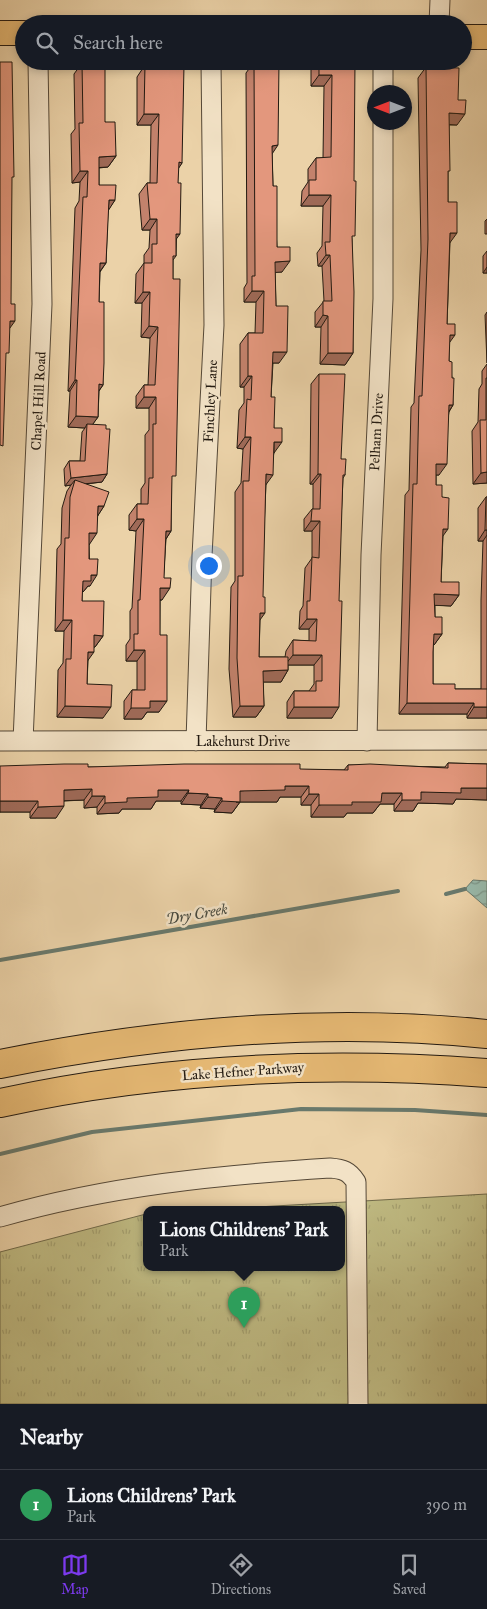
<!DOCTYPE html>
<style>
:root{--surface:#171b24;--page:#242831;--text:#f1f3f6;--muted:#9ea1a6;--line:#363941;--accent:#7c3aed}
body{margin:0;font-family:"IM FELL Great Primer",serif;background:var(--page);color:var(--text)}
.compass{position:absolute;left:367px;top:85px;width:45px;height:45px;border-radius:50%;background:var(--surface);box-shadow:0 2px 8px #0003;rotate:270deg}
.you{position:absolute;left:208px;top:565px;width:18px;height:18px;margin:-12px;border:4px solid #fff;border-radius:50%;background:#1a73e8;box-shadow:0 0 0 8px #1a73e833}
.badge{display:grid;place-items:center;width:32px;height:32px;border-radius:50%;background:var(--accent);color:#fff;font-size:16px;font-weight:700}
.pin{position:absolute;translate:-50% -41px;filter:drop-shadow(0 1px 2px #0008)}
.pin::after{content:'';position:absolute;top:26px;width:18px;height:15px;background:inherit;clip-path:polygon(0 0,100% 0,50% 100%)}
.popup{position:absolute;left:143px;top:1206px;width:202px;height:65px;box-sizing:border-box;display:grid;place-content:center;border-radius:10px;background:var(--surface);filter:drop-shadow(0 1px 4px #0005);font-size:16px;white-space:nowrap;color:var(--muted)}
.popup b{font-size:19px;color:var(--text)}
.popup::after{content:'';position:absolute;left:50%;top:100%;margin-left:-10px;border:10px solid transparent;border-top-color:var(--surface)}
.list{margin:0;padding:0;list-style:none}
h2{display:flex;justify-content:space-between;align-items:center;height:65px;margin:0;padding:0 20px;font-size:21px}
h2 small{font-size:16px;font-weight:400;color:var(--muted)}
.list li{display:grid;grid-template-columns:32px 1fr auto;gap:15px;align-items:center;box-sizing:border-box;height:70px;padding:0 20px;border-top:1px solid var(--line)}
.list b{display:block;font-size:19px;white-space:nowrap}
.list p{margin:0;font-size:16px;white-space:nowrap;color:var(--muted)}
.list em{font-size:16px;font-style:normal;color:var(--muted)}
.icon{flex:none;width:28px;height:28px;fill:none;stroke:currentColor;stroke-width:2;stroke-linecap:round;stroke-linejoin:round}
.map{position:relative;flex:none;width:487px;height:1404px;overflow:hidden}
.search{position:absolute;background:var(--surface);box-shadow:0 2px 8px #0003;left:15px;right:15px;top:15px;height:55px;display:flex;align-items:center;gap:12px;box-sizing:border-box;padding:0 18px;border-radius:28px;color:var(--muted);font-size:19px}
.sheet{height:135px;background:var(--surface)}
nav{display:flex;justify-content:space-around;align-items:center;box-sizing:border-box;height:70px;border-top:1px solid var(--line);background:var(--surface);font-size:14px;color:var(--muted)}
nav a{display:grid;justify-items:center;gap:2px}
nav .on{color:var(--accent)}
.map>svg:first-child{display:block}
</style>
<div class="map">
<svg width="487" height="1404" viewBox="0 0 487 1404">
<defs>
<pattern id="grass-tufts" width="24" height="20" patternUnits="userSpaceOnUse" patternTransform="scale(1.25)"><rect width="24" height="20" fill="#bfba82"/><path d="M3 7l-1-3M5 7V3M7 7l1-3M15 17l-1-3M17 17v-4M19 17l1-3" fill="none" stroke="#a49f6f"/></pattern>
<pattern id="water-waves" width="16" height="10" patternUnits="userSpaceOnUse" patternTransform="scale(1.25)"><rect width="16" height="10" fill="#98b8a9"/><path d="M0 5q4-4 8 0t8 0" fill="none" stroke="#7c9588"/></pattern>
</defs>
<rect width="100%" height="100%" fill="#ebd2a8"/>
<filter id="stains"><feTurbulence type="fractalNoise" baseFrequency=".004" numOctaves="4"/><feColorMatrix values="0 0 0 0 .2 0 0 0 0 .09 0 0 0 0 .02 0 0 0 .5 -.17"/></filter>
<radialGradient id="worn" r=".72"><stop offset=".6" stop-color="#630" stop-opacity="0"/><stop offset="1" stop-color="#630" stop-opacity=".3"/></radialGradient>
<path fill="url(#grass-tufts)" stroke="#716a4a" d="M487,1194V1404H0V1252L146,1214V1267H342V1209H222Z"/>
<path fill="url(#water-waves)" stroke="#69796c" d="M473,880L487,881V908L465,889Z"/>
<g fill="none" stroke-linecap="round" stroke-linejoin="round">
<path stroke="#69796c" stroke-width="4" d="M446,894L465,889
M0,960L398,891
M0,1154L92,1132L301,1109L415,1110L487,1115"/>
<defs>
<path id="minor" d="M439,24L440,0
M383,92V61
M0,741L487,740
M23,741L42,304L38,61
M196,741L202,556L214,325L211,61
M367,741L371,555L383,299V122
M0,1217C108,1186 218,1175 330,1168C343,1169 349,1171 356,1182L358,1404"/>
<path id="major" d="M0,33H24
M463,37H487"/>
<path id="highway" d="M0,1064C159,1032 325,1017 487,1034
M0,1103C160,1068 324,1061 487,1073"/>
</defs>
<use href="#minor" stroke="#554837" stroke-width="21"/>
<use href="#major" stroke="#231a11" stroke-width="26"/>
<use href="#highway" stroke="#231a11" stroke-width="30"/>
<use href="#minor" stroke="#f2e2c6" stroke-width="19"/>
<use href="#major" stroke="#e6b974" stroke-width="24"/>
<use href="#highway" stroke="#e6b974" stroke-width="28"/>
</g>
<path fill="#c3826c" stroke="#231a11" d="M315,61H335L352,240L353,353L345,365L320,364L321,327H315V312L324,301L322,266H318L317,253L322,246L323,206H301L302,191L308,182V169L316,158H323L324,86H311V66Z
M254,62L272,154L273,186L277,247L282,272H275L276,306L279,363H273L271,397L274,428V453L266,484L260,620L259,657H285L286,651L293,640L309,641V629H299L300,611L303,606L305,568L312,558V531H304V519L312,509H313V484H310L311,384L319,374L345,475L343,478L332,718H287V702L294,691H309L314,684V665H288V670L281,682H263L264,706L256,717H233L229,669L231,587L235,581V492L241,483L243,449L237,448L239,410L244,403V387H240V344L248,333H255L256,302H244V288L247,283L246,73Z
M82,63L105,122L116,156L108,167L99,168V185L115,200L108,210L106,263L100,272L99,302L103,385L99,391L98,417L92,425L107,474L102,482L86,484L104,506L98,515L89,544L90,586H88L83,592H82V601L103,636L95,647H94L88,660L87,684L103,718L57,717L58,670L63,663L64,631H55L57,549L61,544L62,508L67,491L71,485L65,486L64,469L69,461H80L82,432L85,428L68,427L70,391H68L75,208L79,201L80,182L72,183L71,134L75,129L74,74Z
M145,65L182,163L178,168L176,256L173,260L171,531L166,539L162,600H160L159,712H147L142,719H124V701L132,690H137V661H126V645L130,639V611L132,608L136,531L129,530V515L137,504H141V489L145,483V435L149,430V408H136V396L144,385H148L150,338L141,337L142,303H135L136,274L144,263V255L149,248L150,230H142L139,194L147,183H150L151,125H137V77Z
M426,67L457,125H449L448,174V202L450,242L447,324L449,343V361L452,378L453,405L449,412L439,475H436V485L442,497L443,536L441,582L459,595L451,606L435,605V617L442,634L434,645H433V684L455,689H481V600L483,541H478V508L486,497H487V718H467V714H399L405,495L409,490L411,407L414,403L421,250L418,78Z
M487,219V234H485V221Z
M487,251V273H483V256Z
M487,312V363L485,315Z
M487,364V483L473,484L472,431L478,422L479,389L482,384V371Z
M448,763L487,764V800L456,799L453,804L418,803L413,811H394V804H380L373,813H347L344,817H311V805H301V797H280L277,802H240L232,813L214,812L215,809L200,808L201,805L181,804V801H156L151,809H122L119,813L97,814V807L84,808V800L64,801L56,818H30V812H0L88,767L344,770L348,765L445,767Z"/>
<path fill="#9f6a58" stroke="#231a11" d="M319,75H332L324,86H311Z
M449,113L465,114L457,125L441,124Z
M144,114H159L151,125H137Z
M278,145L270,157L272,146Z
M116,156L108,167L91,168L99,157Z
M179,162L182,163L175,174Z
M80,171H88L80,182L72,183Z
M309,195H331L323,206H301Z
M109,200H115L108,211Z
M150,219H157L150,230H142Z
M450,233H457L449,244Z
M176,234H180L172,245Z
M326,255H330L322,266H318Z
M290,261L282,272L267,273L275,262Z
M100,263H106L98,274Z
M487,267V273H483Z
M252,291H264L256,302H244Z
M143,292H150L142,303H135Z
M323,315L328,316L321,327H315Z
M10,321H15L7,332Z
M149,326L158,327L150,338L141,337Z
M450,335H455L447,346Z
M273,352H287L279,363H266Z
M328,353H353L345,365L320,364Z
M248,376H252L244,387H240Z
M75,380H77L70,391H68Z
M99,384L103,385L95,396Z
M144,397H156L149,408H136Z
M449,405H453L446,416Z
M76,416L98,417L90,428L87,424L85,428L68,427Z
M245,437H251L243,449L237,448Z
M274,442H282L274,453Z
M436,464H447L439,475H429Z
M487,472V483L473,484L481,473Z
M107,474L102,482L74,485L75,480L71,485L65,486L71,478Z
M266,474L273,475L265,486Z
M318,474H321L313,484H310Z
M98,506H104L97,517Z
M137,519H144L136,531L129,530Z
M311,521H320L312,531H304Z
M443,529H448L440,540Z
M485,530H487V535L483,541H478Z
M166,531H171L164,542Z
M89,533H97L89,545L81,544Z
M91,575H97L90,586H88L83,592H75L83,581Z
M160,588H170L162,600L152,599Z
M434,594L459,595L451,606L427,605Z
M260,613H265L257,624Z
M307,619H317L309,629H299Z
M63,620H72L64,631H55Z
M434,634H442L434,645H426Z
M94,635L103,636L95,647H86Z
M134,650H145L137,661H126Z
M88,652H94L86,663Z
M293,655H322L314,665H285Z
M288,670L281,682H255L263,671Z
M150,701H167L159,712H147L142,719H124L131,708Z
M407,703H474L467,714H399Z
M65,706L111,707L103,718L57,717Z
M240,706H264L256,717H233Z
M294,707H339L332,718H287Z
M474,707H487V718H467Z
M285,786H309L301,797H280L277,802H236H240L232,813L214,812L222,801L240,791Z
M461,788H487V800L456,799L453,804L418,803L413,811H394L402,800L421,792Z
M92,789L84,800L56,801L64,790Z
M158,790H189L181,801H156L151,809H122L119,813L97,814L105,803Z
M188,793L208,794L201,805L181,804Z
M382,793H402L394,804H380L373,813H347L344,817H311L319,805Z
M309,794H319L311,805H301Z
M92,796H105L97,807L84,808Z
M208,797L222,798L215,809L200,808Z
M0,801H38L30,812H0Z
M64,806L56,818H30L38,807Z"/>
<path fill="#e3977d" stroke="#231a11" d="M319,61H335V62H355L354,181H356L355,236H352L354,292L353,353H328V316L323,315V301H332L330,255H326L325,242H330L331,195H309V180H316V158L331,157L332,75H319Z
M0,62H12L14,177H12L11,304H15V321H10L9,353H6L3,446L0,445Z
M254,62H279L278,145L272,146L273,186H277V247H290V261L275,262L276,306H288L287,352H273L271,397H275L274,428H282V442H274L273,475L266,474L263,597H265V613H260L259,657H288V670L263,671L264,706H240L237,658L238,576H243V481H249L251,437H245L247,399L251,400L252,376H248V333H263L264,291H252V276H255Z
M82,63H105V122H115L116,156L99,157V185H116L115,200H109L106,263H100L99,302H104V363L103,385L99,384L98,417L76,416L77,380H75L83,197H87L88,171H80L79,123H83Z
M145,65H184L182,163L179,162L178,183H181L180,234H176V256H173V279H180L176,476H172L171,531H166L164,578H171L170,588H160V635H167V701H150V708H131L132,690H145V650H134V634H138V600H140L144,519H137V504H148L149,478H153V424H156V397H144V385H155L158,327L149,326L150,292H143L144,263H152V244H157V219H150L147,183H157L159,114H144Z
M426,67L459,68L458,100H466L465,114L449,113L450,171H448V202H457V233H450L447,324H455V335H450L449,361L452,362V378H454L453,405H449L447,464H436V485H442V497L449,498L448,529H443L441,582H459V595L434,594L435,617H442V634H434L433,652V684H455V689H487V707H474V703H407L413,484H417L419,396H422L428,239Z
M319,374H345L341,459H346L345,475H343L339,601H342L339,707H294V691H316V681H322V655H293V640L316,641L317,619H307V601H310L312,557L319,558L320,521H311L312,509H320L321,474H318Z
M486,378H487V472L481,473L480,420H486Z
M87,424L106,425V429H110L107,474L71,478L69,461H85Z
M75,480L109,492L104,506H98L97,533H89V559H98L97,575H91V581H83L82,601H104L103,636L94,635V652H88L87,684L112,685L111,707L65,706L66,659H71L72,620H63L65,538H69L70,497Z
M486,497H487V530H485Z
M448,763L487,764V788H461V793L421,792V800H402V793H382L381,802H352V805H319V794H309V786H285V790L240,791V802L222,801V798L208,797V794L188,793L189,790H158V797L127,798V802L105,803V796H92V789L64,790V806L38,807V801H0V766L64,764H88V767L184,764H300V769L348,770V765L370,764L448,768Z"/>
<g text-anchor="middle" stroke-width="5" stroke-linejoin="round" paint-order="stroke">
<g font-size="14" fill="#231a11" stroke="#f2e2c6">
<text transform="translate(38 401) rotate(-87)" y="5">Chapel Hill Road</text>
<text transform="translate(210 401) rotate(-87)" y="5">Finchley Lane</text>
<text transform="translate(376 432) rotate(-87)" y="5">Pelham Drive</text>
<text x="243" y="746">Lakehurst Drive</text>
<text transform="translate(243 1071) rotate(-4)" y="5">Lake Hefner Parkway</text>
</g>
<g font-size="15" font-style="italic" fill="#46493f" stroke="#f2e2c6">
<text transform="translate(197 914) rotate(-10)" y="5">Dry Creek</text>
</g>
</g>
<rect width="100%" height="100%" filter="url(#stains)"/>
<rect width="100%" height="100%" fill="url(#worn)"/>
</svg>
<svg class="compass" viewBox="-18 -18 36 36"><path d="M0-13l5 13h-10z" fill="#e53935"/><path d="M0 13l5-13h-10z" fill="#9ea1a6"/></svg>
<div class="you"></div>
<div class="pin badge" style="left:244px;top:1328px;background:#2e9e5b">1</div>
<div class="popup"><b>Lions Childrens' Park</b>Park</div>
<div class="search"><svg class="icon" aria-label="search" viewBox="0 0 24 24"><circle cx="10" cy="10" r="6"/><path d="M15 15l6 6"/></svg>Search here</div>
</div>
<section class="sheet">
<h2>Nearby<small></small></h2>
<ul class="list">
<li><span class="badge" style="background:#2e9e5b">1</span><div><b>Lions Childrens' Park</b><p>Park</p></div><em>390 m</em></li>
</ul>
</section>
<nav>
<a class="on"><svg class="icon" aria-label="map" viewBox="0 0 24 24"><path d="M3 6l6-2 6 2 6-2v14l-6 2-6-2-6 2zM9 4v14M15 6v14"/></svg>Map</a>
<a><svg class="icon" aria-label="directions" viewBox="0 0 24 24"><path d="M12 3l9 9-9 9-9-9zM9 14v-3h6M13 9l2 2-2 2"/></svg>Directions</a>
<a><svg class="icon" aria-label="saved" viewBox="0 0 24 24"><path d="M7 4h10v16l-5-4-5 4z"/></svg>Saved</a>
</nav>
